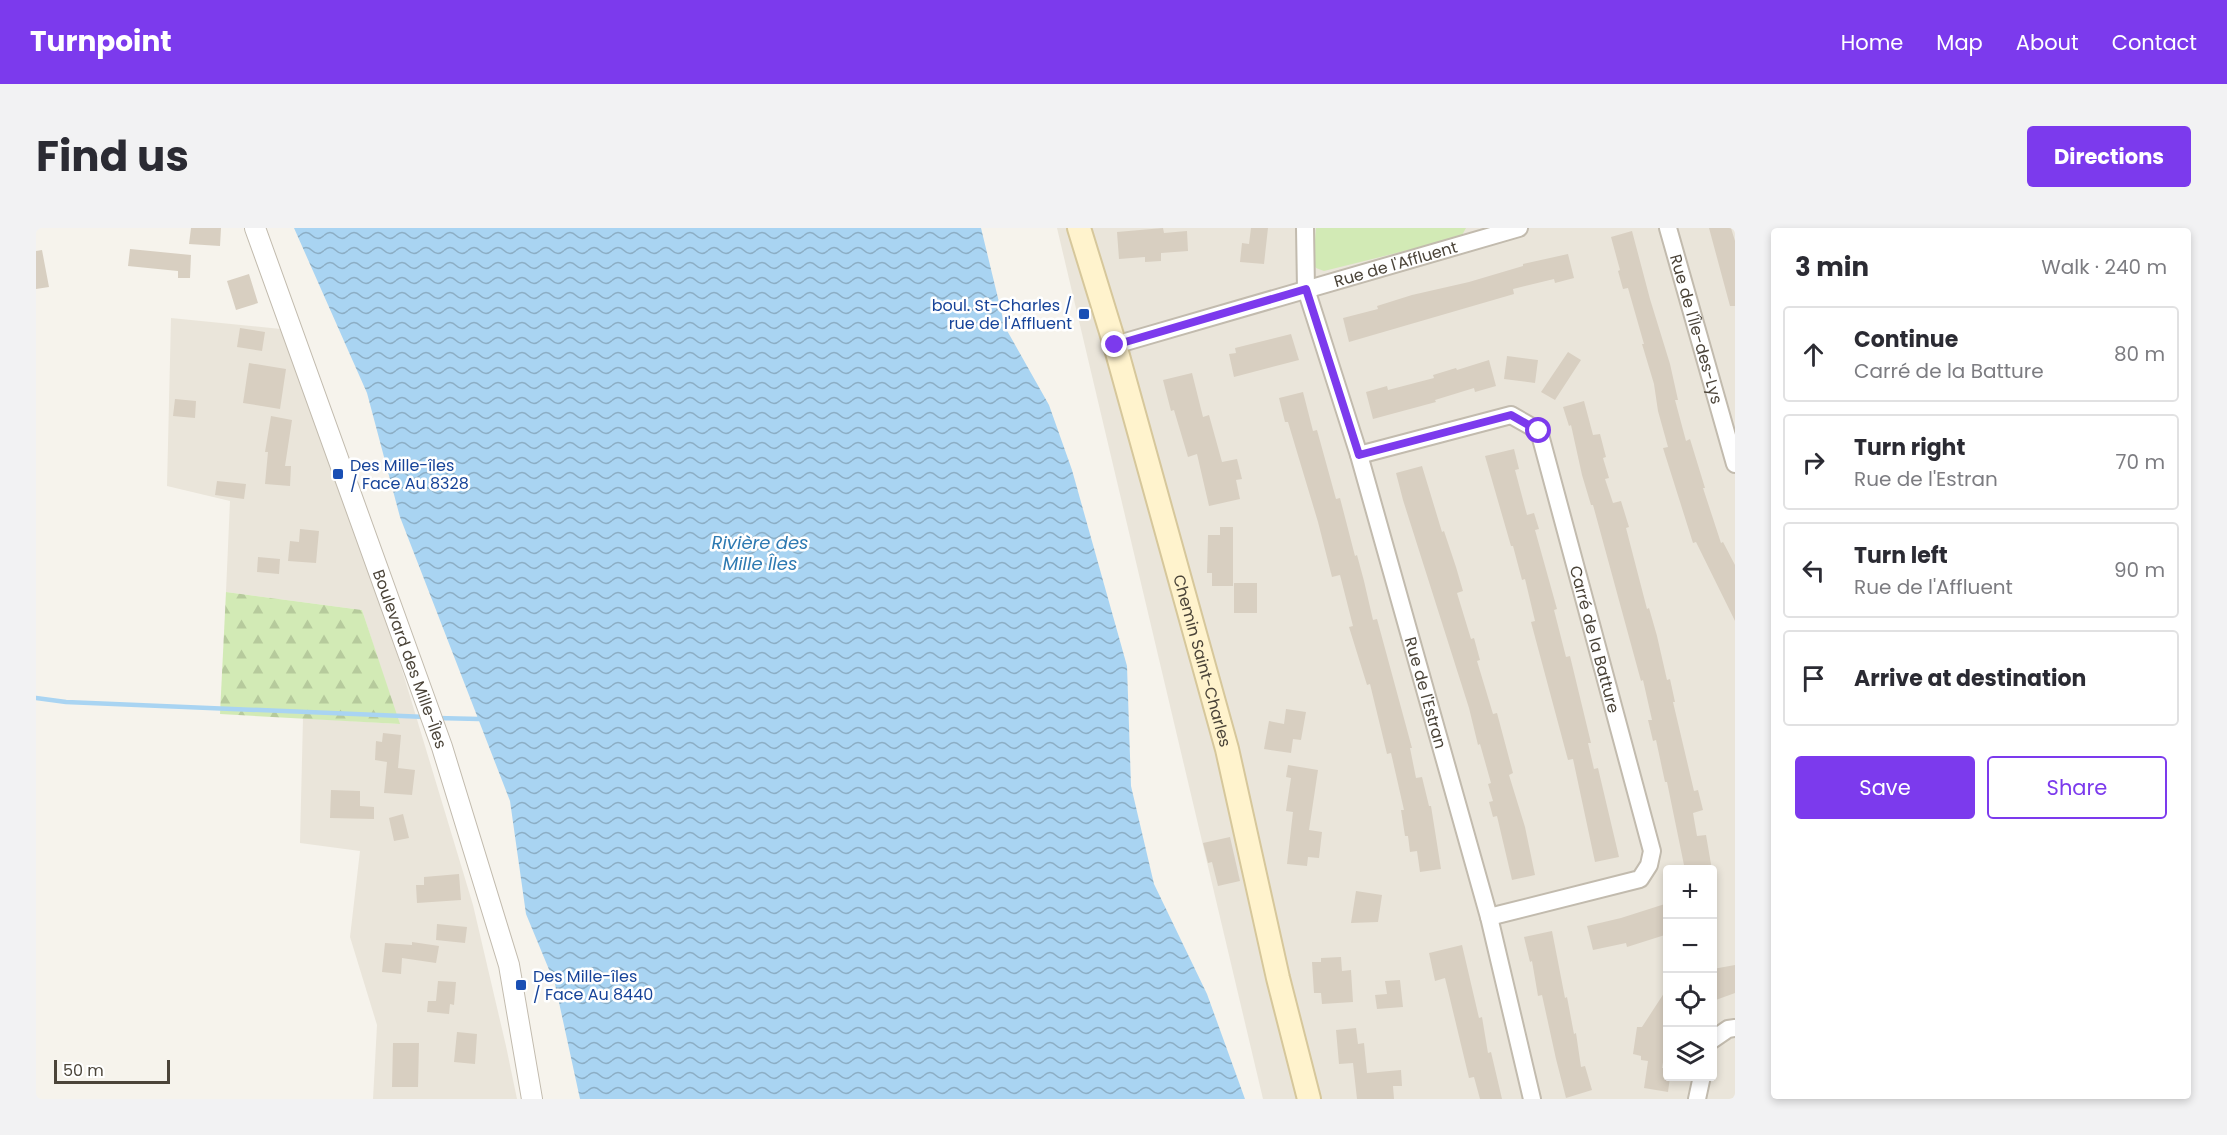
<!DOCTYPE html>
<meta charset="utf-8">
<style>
:root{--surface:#fff;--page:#f2f2f3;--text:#2b2b33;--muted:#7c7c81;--line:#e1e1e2;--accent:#7c3aed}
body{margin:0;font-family:Poppins,sans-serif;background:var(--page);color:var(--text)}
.controls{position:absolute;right:18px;bottom:18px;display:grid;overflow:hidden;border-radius:6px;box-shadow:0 3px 9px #0003}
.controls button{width:54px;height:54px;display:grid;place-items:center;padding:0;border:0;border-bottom:2px solid var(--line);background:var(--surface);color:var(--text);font:30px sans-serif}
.scale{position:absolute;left:18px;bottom:15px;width:116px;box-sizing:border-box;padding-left:6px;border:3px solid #4b4439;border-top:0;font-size:16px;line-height:21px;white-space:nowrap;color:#4b4439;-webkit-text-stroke:4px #fff;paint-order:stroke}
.stop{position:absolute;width:18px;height:18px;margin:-14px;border:4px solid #7c3aed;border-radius:50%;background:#fff}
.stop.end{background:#7c3aed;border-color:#fff;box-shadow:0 2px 6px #0008}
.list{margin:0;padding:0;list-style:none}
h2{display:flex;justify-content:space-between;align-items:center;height:78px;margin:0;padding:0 24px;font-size:26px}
h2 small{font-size:20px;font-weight:400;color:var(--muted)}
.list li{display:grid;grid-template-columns:39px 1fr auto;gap:18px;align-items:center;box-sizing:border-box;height:96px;margin:0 12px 12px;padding:0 12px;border:2px solid var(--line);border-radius:6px}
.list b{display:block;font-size:22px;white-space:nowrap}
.list p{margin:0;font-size:20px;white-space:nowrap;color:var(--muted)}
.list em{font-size:20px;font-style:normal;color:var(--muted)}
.actions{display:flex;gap:12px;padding:18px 24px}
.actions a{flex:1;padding:14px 0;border:2px solid var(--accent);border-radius:6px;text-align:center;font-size:21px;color:var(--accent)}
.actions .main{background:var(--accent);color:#fff}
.icon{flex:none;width:33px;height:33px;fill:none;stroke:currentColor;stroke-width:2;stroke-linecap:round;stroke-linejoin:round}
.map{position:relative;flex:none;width:1699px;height:871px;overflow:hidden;border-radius:6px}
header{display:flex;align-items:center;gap:36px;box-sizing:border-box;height:84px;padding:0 30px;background:var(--accent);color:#fff}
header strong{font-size:28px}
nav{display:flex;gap:33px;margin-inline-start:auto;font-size:21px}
.intro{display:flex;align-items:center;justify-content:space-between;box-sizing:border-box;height:144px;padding:0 36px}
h1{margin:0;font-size:42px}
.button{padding:15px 27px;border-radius:6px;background:var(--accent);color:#fff;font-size:21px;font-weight:700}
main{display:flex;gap:36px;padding:0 36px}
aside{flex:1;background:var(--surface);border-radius:6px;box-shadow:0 3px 9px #0003}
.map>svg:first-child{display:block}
</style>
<header>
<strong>Turnpoint</strong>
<nav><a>Home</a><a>Map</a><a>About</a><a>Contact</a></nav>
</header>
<div class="intro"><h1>Find us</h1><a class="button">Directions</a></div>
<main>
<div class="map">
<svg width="1699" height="871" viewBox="0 0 1699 871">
<defs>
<pattern id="forest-firs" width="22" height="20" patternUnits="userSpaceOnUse" patternTransform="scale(1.5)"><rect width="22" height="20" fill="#d2eab5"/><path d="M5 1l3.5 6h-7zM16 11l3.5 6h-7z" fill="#b6ca9c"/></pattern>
<pattern id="water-waves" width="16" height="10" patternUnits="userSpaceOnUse" patternTransform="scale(1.5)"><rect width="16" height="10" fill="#a9d4f2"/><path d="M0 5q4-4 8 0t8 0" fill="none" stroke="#8caec5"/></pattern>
</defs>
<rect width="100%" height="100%" fill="#f6f3ec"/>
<path fill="#eae5da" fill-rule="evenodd" d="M1021,0H1699V871H1227ZM1632,642H1676V848H1632Z
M135,90L245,101L357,412L437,677L470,818L481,871H337L341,797L314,709L324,623L264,615L267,490L363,496L326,382L190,364L194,273L131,258Z"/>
<path fill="#d2eab5" d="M1280,0H1430L1425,9L1288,43L1280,40L1277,36Z"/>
<path fill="url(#forest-firs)" d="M190,364L326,382L364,496L184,486Z"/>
<path fill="url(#water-waves)" d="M258,0H945L969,99L1013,177L1036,242L1091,438L1095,558L1118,656L1171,766L1209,871H544L519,756L490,686L474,573L364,289L331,165Z"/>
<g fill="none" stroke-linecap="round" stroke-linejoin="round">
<path stroke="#a9d4f2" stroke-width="4.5" d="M0,470L30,474L390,489
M401,490L443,491"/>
</g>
<path fill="#d8cfc1" d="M155,0H185L184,18L153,16Z
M1127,0L1128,5L1151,3L1152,23L1125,25V33L1109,34V29L1083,31L1081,4Z
M1215,0H1232L1228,36L1204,34L1206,15L1213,16Z
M1673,0H1695L1699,13V78H1694Z
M1596,3L1614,71L1634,136L1642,172H1639L1650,213L1654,211L1669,260H1667L1685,315L1687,314L1699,337V393L1660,314L1657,315L1627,220L1632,219L1622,183L1618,156L1606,116H1608L1592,60L1587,61L1582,43L1584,42L1575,9Z
M94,21L155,27L154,50H142V43L92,38Z
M6,22L13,59L0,61V23Z
M1532,26L1538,50L1519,55L1518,51L1477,61L1478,66L1313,114L1307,90L1342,81L1341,78L1376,67L1433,54L1487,38V36Z
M213,46L222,75L200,82L191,53Z
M204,100L229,104L226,123L201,119Z
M1255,106L1263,132L1198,149L1193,126L1200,125L1199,120Z
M1532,124L1545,132L1519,172L1505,164Z
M1471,128L1502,132L1499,155L1468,151Z
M1453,132L1460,158L1439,164L1438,160L1399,172L1400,174L1337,191L1330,164L1351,158L1352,162L1398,150L1397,147L1420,140L1421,142Z
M213,135L250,141L244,181L207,175Z
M1156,145L1167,189L1173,187L1186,234L1201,231L1206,251L1200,252L1204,271L1173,278L1161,226L1152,229L1138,182L1135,183L1127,152Z
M1267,164L1277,203L1281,202L1300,271L1304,270L1319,328L1321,327L1328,353L1337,392L1341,391L1376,520H1374L1380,550L1386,549L1393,578H1395L1405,641L1384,644L1381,623L1374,624L1372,608H1369L1365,582H1368L1355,525L1351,526L1334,456L1331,457L1313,399L1317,398L1304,347L1296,349L1282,294L1252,194H1249L1243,170Z
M139,171L160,173L159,190L137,188Z
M1548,173L1557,207L1564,206L1570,229L1567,230L1573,250L1569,251L1577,275L1585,273L1593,299L1590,300L1611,381L1613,380L1621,408L1631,452L1634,451L1639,474H1637L1658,563L1662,562L1667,582L1657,585L1661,608L1670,607L1676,642H1649L1631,554H1629L1620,512L1617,513L1612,492H1616L1607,452L1605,453L1557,277H1555L1546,247L1535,197L1533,198L1527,179Z
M235,188L256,192L249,238H255L254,258L229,256L232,224H229Z
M1478,221L1483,241L1479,242L1491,287L1498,285L1503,301L1499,302L1521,381L1518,382L1530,429L1534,428L1555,515H1552L1558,541L1562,540L1583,629L1559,634L1537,531L1532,532L1495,394L1499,393L1489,351L1486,352L1477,318H1475L1449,228Z
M1386,238L1406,304L1408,303L1420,339L1427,363L1421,365L1435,411L1438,410L1444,432L1441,433L1457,486L1461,485L1477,545L1473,547L1489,599L1499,647L1476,652L1461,588L1457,589L1453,574L1457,573L1452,556L1455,555L1444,516L1442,517L1433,480L1367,272L1360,245Z
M181,253L210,256L208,271L179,267Z
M1184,299H1197V358H1176V345H1171L1172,307H1184Z
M264,301L283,303L280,335L252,333L254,313L263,314Z
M222,329L244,331L243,346L221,344Z
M1198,355H1221V385H1198Z
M1250,481L1270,484L1265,512L1257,511L1255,525L1228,521L1233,493L1248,496Z
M347,505L365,507L362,540L379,542L376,567L348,565L351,534L339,532L340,513L346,514Z
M1252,537L1282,542L1273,602L1286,604L1283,630L1272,629L1271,638L1251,636L1257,584L1250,583L1255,550L1250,549Z
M295,562L324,563V578L338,579V591L294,590Z
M367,586L373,610L358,613L353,590Z
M1194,609L1204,653L1182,658L1176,634L1172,635L1167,615Z
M423,646L425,672L381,675L380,657H388V649Z
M1320,663L1346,667L1342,694L1315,695Z
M1632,675V706L1591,719L1590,715L1557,722L1551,698L1585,690Z
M401,696L431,699L429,715L400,712Z
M1516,703L1529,770L1531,769L1538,806L1540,805L1545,839L1549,838L1556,862L1530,870L1520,831L1506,767L1502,768L1496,733L1494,734L1488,709Z
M376,714L403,718L400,735L366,730L365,746L346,744L349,715L376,717Z
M1426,717L1443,790L1446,789L1452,825L1455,824L1466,871H1444L1438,849L1433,850L1409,750L1399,753L1393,725Z
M1305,729L1306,743L1315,742L1317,774L1286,776L1285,765H1278L1276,734H1285V730Z
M1699,737V765L1677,773V741Z
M1364,752L1367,779L1341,781L1339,767L1351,766L1349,753Z
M402,753L420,754L418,777L414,776L413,786L391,784L392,773H400Z
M1632,759V805L1626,840H1632V849H1634L1632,864L1608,860L1612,833L1605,832V828L1597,826L1601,799H1606Z
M1320,800L1322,816L1328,815L1331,845L1365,842L1366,858H1357L1358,871H1321L1317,835L1303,836L1300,802Z
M421,804L441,806L439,836L418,834Z
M357,815H383L382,859H356Z"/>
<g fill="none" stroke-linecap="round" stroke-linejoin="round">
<defs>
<g id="minor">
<path id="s1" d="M1269,0L1270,61L1323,227L1453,689L1496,871"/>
<path id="s2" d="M1632,0L1699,236"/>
<path id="s3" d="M1079,117L1483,0"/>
<path id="s4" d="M1323,227L1475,187L1503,203L1616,623L1613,637L1604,651L1453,689"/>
<path d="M1676,812L1692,801L1699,800"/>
<path d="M1661,871L1666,848"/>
</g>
<g id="tertiary">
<path id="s5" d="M219,0L406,519L473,737L496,871"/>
</g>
<g id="secondary">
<path id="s6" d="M1043,0L1079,117L1191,521L1242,750L1273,871"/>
</g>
</defs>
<use href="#minor" stroke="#c2bbae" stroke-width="20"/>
<use href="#tertiary" stroke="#c2bbae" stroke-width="22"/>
<use href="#secondary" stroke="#d6c79b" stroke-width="26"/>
<use href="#minor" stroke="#fff" stroke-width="16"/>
<use href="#tertiary" stroke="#fff" stroke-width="20"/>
<use href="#secondary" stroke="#fff3cd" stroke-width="22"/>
</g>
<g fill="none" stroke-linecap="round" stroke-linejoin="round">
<path stroke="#7c3aed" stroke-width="8" d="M1079,117L1270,61L1323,227L1475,187L1503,203"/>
</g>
<g fill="#1a4fb4" stroke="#fff" stroke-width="2">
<rect x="1042" y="80" width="12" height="12" rx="3"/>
<rect x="296" y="240" width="12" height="12" rx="3"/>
<rect x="479" y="751" width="12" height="12" rx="3"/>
</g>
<g text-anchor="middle" stroke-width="5" stroke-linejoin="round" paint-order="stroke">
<g font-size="16" fill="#4b4439" stroke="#fff">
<text dy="6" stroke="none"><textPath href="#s3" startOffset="292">Rue de l'Affluent</textPath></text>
<text dy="6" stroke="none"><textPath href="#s2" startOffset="105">Rue de l'Île-des-Lys</textPath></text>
<text dy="6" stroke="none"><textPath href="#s4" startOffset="405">Carré de la Batture</textPath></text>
<text dy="6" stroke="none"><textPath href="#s5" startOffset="458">Boulevard des Mille-Îles</textPath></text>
<text dy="6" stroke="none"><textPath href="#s6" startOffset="450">Chemin Saint-Charles</textPath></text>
<text dy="6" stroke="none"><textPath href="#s1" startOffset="482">Rue de l'Estran</textPath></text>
</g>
<g font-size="16" fill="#164399" stroke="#fff" text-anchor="start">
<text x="1036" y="83" text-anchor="end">boul. St-Charles /<tspan x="1036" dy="18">rue de l'Affluent</tspan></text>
<text x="314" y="243">Des Mille-îles<tspan x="314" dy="18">/ Face Au 8328</tspan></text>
<text x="497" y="754">Des Mille-îles<tspan x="497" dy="18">/ Face Au 8440</tspan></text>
</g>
<g font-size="18" font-style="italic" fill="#2e7ab2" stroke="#fff">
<text x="724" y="321">Rivière des<tspan x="724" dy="21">Mille Îles</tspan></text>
</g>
</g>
</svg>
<div class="controls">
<button>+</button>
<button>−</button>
<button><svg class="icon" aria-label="locate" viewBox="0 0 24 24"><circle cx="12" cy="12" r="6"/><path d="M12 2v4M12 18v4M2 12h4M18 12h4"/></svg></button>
<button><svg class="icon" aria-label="layers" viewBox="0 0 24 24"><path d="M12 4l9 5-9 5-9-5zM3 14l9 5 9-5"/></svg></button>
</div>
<div class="scale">50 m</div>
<div class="stop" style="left:1503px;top:203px"></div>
<div class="stop end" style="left:1079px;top:117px"></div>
</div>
<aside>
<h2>3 min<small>Walk · 240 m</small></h2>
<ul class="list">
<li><svg class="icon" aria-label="ahead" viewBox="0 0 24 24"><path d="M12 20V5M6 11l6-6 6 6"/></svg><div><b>Continue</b><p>Carré de la Batture</p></div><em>80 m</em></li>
<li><svg class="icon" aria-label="right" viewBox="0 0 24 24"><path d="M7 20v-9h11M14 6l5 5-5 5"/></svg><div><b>Turn right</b><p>Rue de l'Estran</p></div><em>70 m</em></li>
<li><svg class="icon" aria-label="left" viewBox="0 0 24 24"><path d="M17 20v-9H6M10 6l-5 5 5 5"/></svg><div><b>Turn left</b><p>Rue de l'Affluent</p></div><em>90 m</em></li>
<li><svg class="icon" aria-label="arrive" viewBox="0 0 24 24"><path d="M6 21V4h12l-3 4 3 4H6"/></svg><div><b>Arrive at destination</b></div></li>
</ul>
<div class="actions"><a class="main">Save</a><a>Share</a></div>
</aside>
</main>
